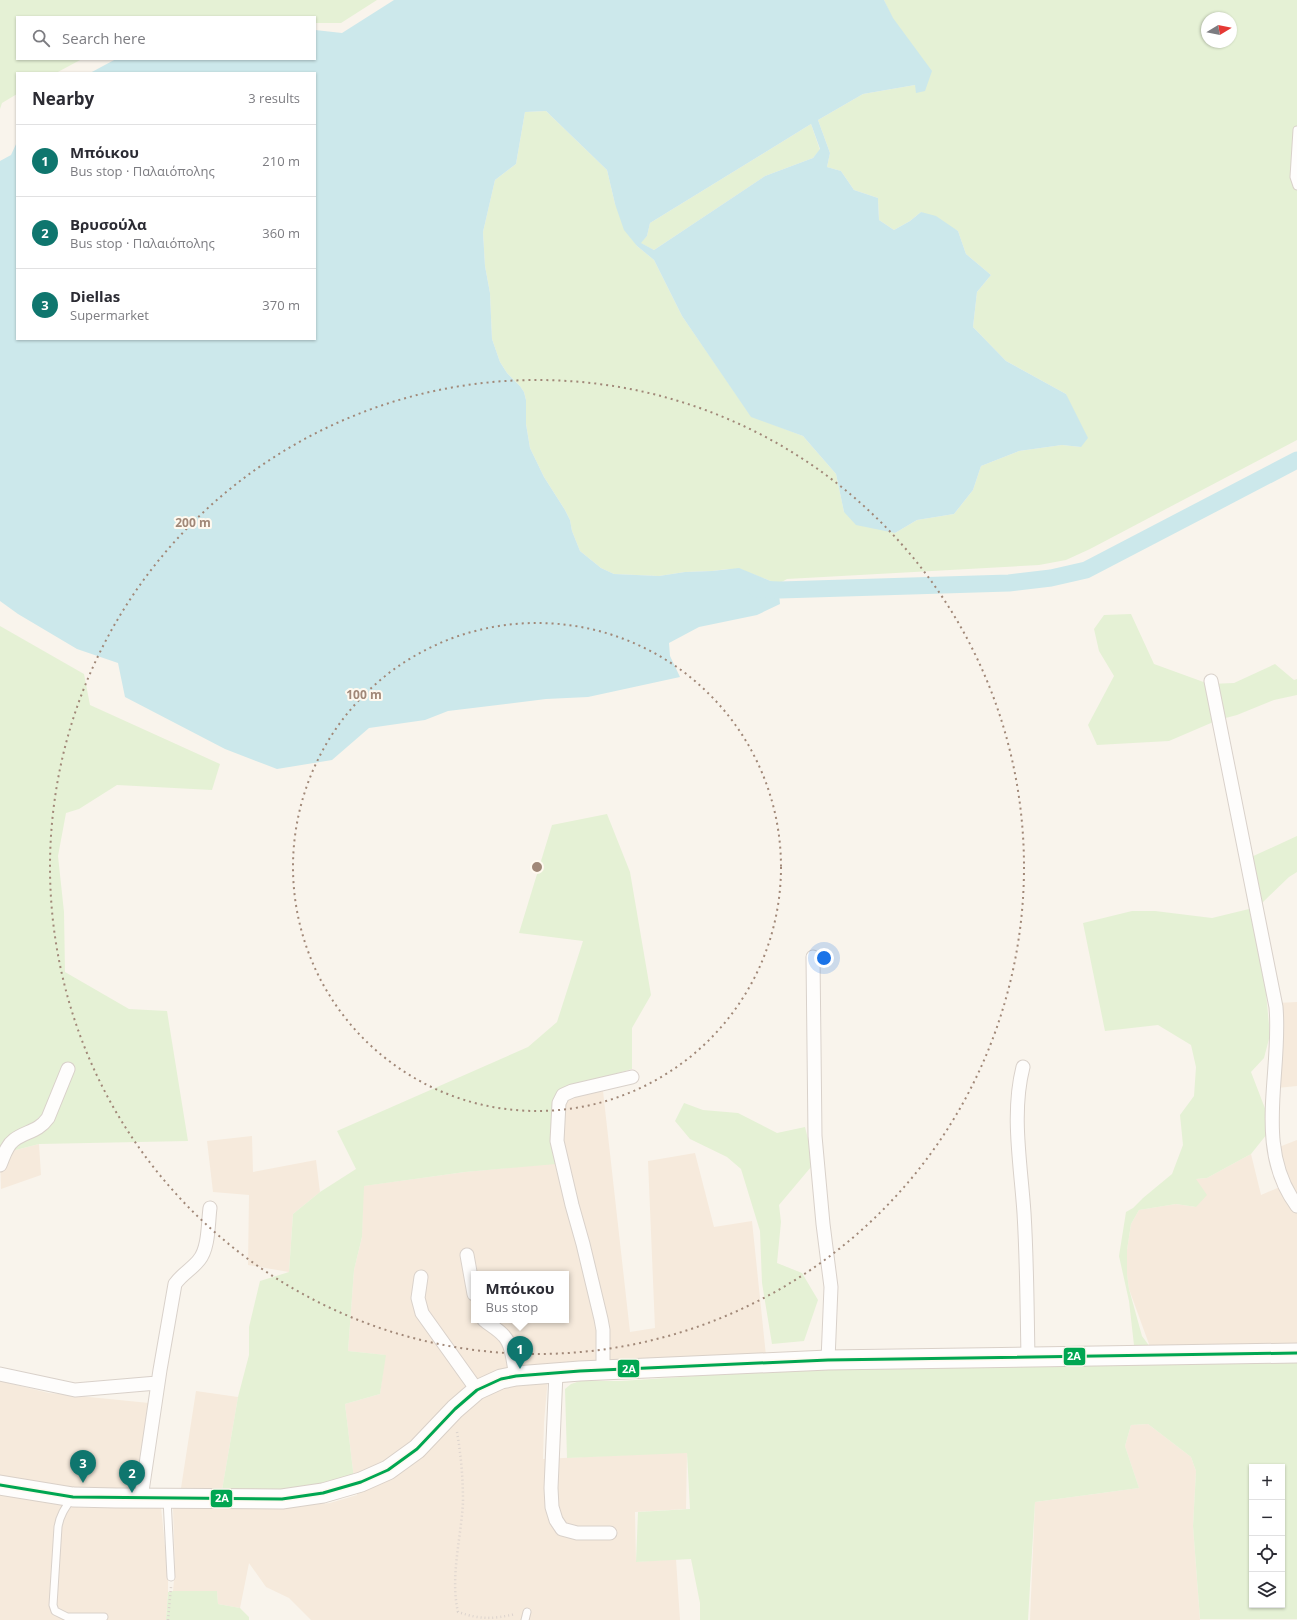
<!DOCTYPE html>
<meta charset="utf-8">
<style>
:root{--surface:#fff;--page:#f7f7f7;--text:#2b2b33;--muted:#7c7c81;--line:#e1e1e2;--accent:#0f766e}
body{margin:0;font-family:"Open Sans",sans-serif;background:var(--page);color:var(--text)}
.controls{position:absolute;right:12px;bottom:12px;display:grid;overflow:hidden;border-radius:0px;box-shadow:0 1px 3px #0004}
.controls button{width:36px;height:36px;display:grid;place-items:center;padding:0;border:0;border-bottom:1px solid var(--line);background:var(--surface);color:var(--text);font:20px sans-serif}
.compass{position:absolute;left:1201px;top:12px;width:36px;height:36px;border-radius:50%;background:var(--surface);box-shadow:0 1px 3px #0004;rotate:80deg}
.you{position:absolute;left:824px;top:958px;width:14px;height:14px;margin:-10px;border:3px solid #fff;border-radius:50%;background:#1a73e8;box-shadow:0 0 0 6px #1a73e833}
.badge{display:grid;place-items:center;width:26px;height:26px;border-radius:50%;background:var(--accent);color:#fff;font-size:13px;font-weight:700}
.pin{position:absolute;translate:-50% -33px;filter:drop-shadow(0 1px 2px #0008)}
.pin::after{content:'';position:absolute;top:21px;width:14px;height:12px;background:inherit;clip-path:polygon(0 0,100% 0,50% 100%)}
.popup{position:absolute;left:471px;top:1271px;width:98px;height:52px;box-sizing:border-box;display:grid;place-content:center;border-radius:0px;background:var(--surface);filter:drop-shadow(0 1px 3px #0005);font-size:13px;white-space:nowrap;color:var(--muted)}
.popup b{font-size:15px;color:var(--text)}
.popup::after{content:'';position:absolute;left:50%;top:100%;margin-left:-8px;border:8px solid transparent;border-top-color:var(--surface)}
.list{margin:0;padding:0;list-style:none}
h2{display:flex;justify-content:space-between;align-items:center;height:52px;margin:0;padding:0 16px;font-size:17px}
h2 small{font-size:13px;font-weight:400;color:var(--muted)}
.list li{display:grid;grid-template-columns:26px 1fr auto;gap:12px;align-items:center;box-sizing:border-box;height:72px;padding:0 16px;border-top:1px solid var(--line)}
.list b{display:block;font-size:15px;white-space:nowrap}
.list p{margin:0;font-size:13px;white-space:nowrap;color:var(--muted)}
.list em{font-size:13px;font-style:normal;color:var(--muted)}
.icon{flex:none;width:22px;height:22px;fill:none;stroke:currentColor;stroke-width:2;stroke-linecap:round;stroke-linejoin:round}
.map{position:relative;flex:none;width:1297px;height:1620px;overflow:hidden}
.search{position:absolute;background:var(--surface);box-shadow:0 1px 3px #0004;left:16px;top:16px;width:300px;height:44px;display:flex;align-items:center;gap:10px;box-sizing:border-box;padding:0 14px;border-radius:0px;color:var(--muted);font-size:15px}
.panel{position:absolute;background:var(--surface);box-shadow:0 1px 3px #0004;left:16px;top:72px;width:300px;height:268px;border-radius:0px}
.map>svg:first-child{display:block}
</style>
<div class="map">
<svg width="1297" height="1620" viewBox="0 0 1297 1620">
<rect width="100%" height="100%" fill="#f9f4ec"/>
<path fill="#f6eadc" fill-rule="evenodd" d="M1297,1002V1086L1277,1088V1003Z
M603,1091L630,1332L655,1328L648,1161L695,1153L714,1227L752,1221L766,1356L549,1367L544,1422L543,1459L687,1452L686,1509L635,1512L636,1562L676,1559L680,1620H311L289,1598L266,1587L249,1563L240,1608L218,1604L217,1591H173L175,1570L173,1508H277L330,1503L357,1495L354,1479L345,1404L380,1394L385,1355L348,1351L354,1270L362,1237L363,1186L465,1172L568,1162L561,1131L567,1097ZM474,1274H566V1320H474Z
M252,1136L253,1172L316,1160L320,1192L293,1214L289,1272L248,1265L249,1195L213,1192L207,1141Z
M1297,1140V1343L1150,1347L1129,1289L1127,1274V1250L1131,1224L1139,1210L1176,1204L1196,1207V1179L1207,1178L1251,1154L1261,1195L1289,1183L1279,1147Z
M39,1144L41,1175L1,1189L0,1154Z
M0,1381L49,1393L149,1403L135,1489L101,1490L59,1486L0,1476Z
M196,1391L238,1397L222,1490L181,1488Z
M1148,1424L1191,1457L1196,1471L1193,1526L1200,1620H1030L1035,1502L1139,1488L1125,1446L1131,1425Z
M0,1494L47,1503L85,1508L161,1507L168,1575V1592L166,1620H0Z"/>
<path fill="#e5f1d5" fill-rule="evenodd" d="M0,0H377L341,23H315V17H17V59H82L56,73H17V94L2,103L0,109Z
M884,0H1297V440L1090,549L1066,560L1039,565L787,579L778,584L753,574L728,569L712,571L685,572L659,576L614,574L601,568L580,551L572,531L570,520L565,510L544,477L530,448L526,424V400L524,392L520,386L507,373L500,362L492,339L490,293L485,266L483,232L495,180L516,164L525,112L546,111L607,170L615,204L637,246L654,260L682,316L751,416L803,436L836,474L844,512L895,533L917,520L954,514L973,490L981,466L1019,451L1062,445L1081,447L1066,394L1006,361L973,327L977,292L991,275L966,254L958,231L921,212L910,221L894,230L879,220L878,198L854,190L841,171L827,167L830,153L818,120L863,94L915,85L925,91ZM1207,18H1231V42H1207Z
M811,124L820,150L813,158L765,176L654,250L640,243L647,236L650,223Z
M1131,614L1154,664L1209,684L1234,683L1275,664L1294,680L1297,679V695L1274,700L1237,715L1218,720L1169,741L1097,745L1088,725L1114,676L1099,651L1094,629L1104,615Z
M0,626L84,674L90,705L220,764L212,790L117,785L79,809L66,813L58,856L64,912L65,972L129,1009L167,1011L188,1141L39,1144L0,1154Z
M607,814L630,872L651,995L632,1028V1069L562,1089L554,1098L550,1135L556,1164L465,1172L364,1186L362,1237L354,1270L348,1351L386,1355L380,1394L345,1404L354,1479L294,1489L222,1490L238,1397L249,1355V1327L260,1281L289,1272L293,1214L320,1192L356,1169L337,1131L528,1047L557,1022L583,941L519,933L552,825Z
M1297,836V872L1289,877L1262,903L1264,972L1270,1035L1264,1058L1251,1072L1266,1111L1267,1134L1251,1154L1207,1178L1196,1179L1207,1195L1196,1207L1176,1204L1139,1210L1131,1224L1127,1250V1274L1129,1289L1142,1336L1150,1347L1297,1360V1619H1200L1193,1526L1196,1471L1191,1457L1148,1424L1131,1425L1125,1446L1139,1488L1035,1502L1028,1620H700V1603L691,1559L636,1562L638,1512L690,1509L687,1453L567,1458L565,1389L571,1384L580,1381H621L786,1370L1136,1363L1129,1301L1119,1256L1126,1212L1133,1208L1143,1198L1172,1174L1183,1145L1180,1115L1194,1096L1196,1067L1191,1045L1158,1025L1105,1031L1083,923L1132,911H1155L1212,918L1249,909L1256,899L1249,858ZM1252,1467H1282V1605H1252Z
M684,1103L703,1110L738,1113L777,1133L805,1127L810,1147L811,1167L779,1205L781,1222L777,1263L802,1273L818,1300L804,1341L772,1344L762,1283L760,1231L741,1169L727,1157L690,1139L675,1121Z
M173,1591H217L218,1604L240,1608L249,1617V1620H166L168,1592Z"/>
<path fill="#cce8eb" fill-rule="evenodd" d="M394,0H884L893,18L932,71L925,91L916,93L915,85L863,94L818,120L830,153L827,167L841,171L854,190L878,198L879,220L894,230L910,221L921,212L936,216L958,231L966,254L991,275L977,292L973,327L1006,361L1066,394L1088,438L1081,447L1062,445L1019,451L981,466L973,490L954,514L917,520L895,533L856,525L844,512L836,474L803,436L751,417L682,316L654,260L637,246L624,230L615,204L607,170L546,111L525,112L516,164L495,180L483,232L485,266L490,293L492,339L500,362L507,373L520,386L524,392L526,400V424L530,448L544,477L565,510L570,520L572,531L580,551L601,568L614,574L659,576L685,572L712,571L739,568L778,584L780,604L757,615L699,627L669,643L670,656L680,677L588,697L546,699L448,711L425,720L369,728L332,760L277,769L225,749L125,697L118,663L77,649L18,614L0,601V161L11,155L17,142V339H315V73H90L116,59H315V30L342,33ZM811,124L820,149L813,158L765,176L654,250L641,243L647,236L650,223Z"/>
<g fill="none" stroke-linecap="round" stroke-linejoin="round">
<path stroke="#cce8eb" stroke-width="17" d="M757,589L780,590L1009,583L1051,578L1086,570L1297,460"/>
<defs>
<path id="service" d="M1297,130L1294,177L1297,186
M72,1498C65,1508 60,1515 58,1527L53,1605L55,1611L67,1617H104
M167,1499L171,1577
M525,1620L527,1612"/>
<path id="minor" d="M1211,681L1276,1007C1282,1074 1253,1147 1297,1206
M813,957L815,1136L823,1224L831,1287L828,1360
M1023,1067C1011,1114 1021,1166 1024,1213C1027,1261 1027,1309 1028,1357
M0,1165C4,1156 6,1146 14,1140C26,1131 38,1132 48,1118L68,1069
M467,1255L474,1294
M421,1277L418,1298L422,1313L477,1390
M484,1320C490,1325 499,1330 504,1336C513,1346 513,1363 516,1376
M603,1371V1330L601,1319L583,1244L572,1205L557,1141L559,1103L563,1095L572,1091L632,1077
M556,1373L551,1488L552,1507L556,1520L562,1529L577,1533H610
M0,1374L75,1390L157,1383
M141,1498L160,1370L175,1284C182,1274 192,1269 199,1260C209,1248 208,1223 210,1208"/>
<path id="secondary" d="M0,1485L73,1497L116,1498L282,1499L323,1493L361,1482L388,1470L417,1449L455,1409L477,1390L501,1379L516,1376L580,1371L828,1360L1297,1353"/>
</defs>
<use href="#service" stroke="#d9d1ca" stroke-width="9"/>
<use href="#minor" stroke="#d9d1ca" stroke-width="15"/>
<use href="#secondary" stroke="#d9d0c8" stroke-width="21"/>
<path stroke="#dcd3cd" stroke-width="2.5" stroke-dasharray="1 3" stroke-linecap="butt" d="M457,1432C461,1455 463,1478 463,1502C461,1539 450,1577 458,1612C482,1620 492,1619 516,1614
M168,1620L171,1587"/>
<use href="#service" stroke="#fefdfc" stroke-width="7"/>
<use href="#minor" stroke="#fefdfc" stroke-width="13"/>
<use href="#secondary" stroke="#fefdfc" stroke-width="19"/>
<defs>
<path id="bus-1" d="M0,1485L73,1497L282,1499L323,1493L361,1482L388,1470L417,1449L455,1409L477,1390L501,1379L516,1376L580,1371L828,1360L1297,1353"/>
</defs>
<use href="#bus-1" stroke="#fff9ef" stroke-width="6"/>
<use href="#bus-1" stroke="#00a651" stroke-width="3"/>
</g>
<g fill="none" stroke="#a18878" stroke-width="2" stroke-dasharray="2 4">
<circle cx="537" cy="867" r="244"/>
<circle cx="537" cy="867" r="487"/>
</g>
<circle cx="537" cy="867" r="6" fill="#a18878" stroke="#fff9ef" stroke-width="2"/>
<g font-size="12" text-anchor="middle" font-weight="bold" fill="#a18878" stroke="#fff9ef" stroke-width="4" stroke-linejoin="round" paint-order="stroke">
<text x="193" y="527">200 m</text>
<text x="364" y="699">100 m</text>
</g>
<g stroke="#fff9ef" stroke-width="1.5">
<rect x="1063" y="1347" width="23" height="19" rx="4" fill="#00a651"/>
<rect x="617" y="1359" width="23" height="19" rx="4" fill="#00a651"/>
<rect x="210" y="1489" width="23" height="19" rx="4" fill="#00a651"/>
</g>
<g font-size="11" text-anchor="middle" font-weight="bold" fill="#fff">
<text x="1074" y="1360">2Α</text>
<text x="629" y="1373">2Α</text>
<text x="222" y="1502">2Α</text>
</g>
</svg>
<div class="controls">
<button>+</button>
<button>−</button>
<button><svg class="icon" aria-label="locate" viewBox="0 0 24 24"><circle cx="12" cy="12" r="6"/><path d="M12 2v4M12 18v4M2 12h4M18 12h4"/></svg></button>
<button><svg class="icon" aria-label="layers" viewBox="0 0 24 24"><path d="M12 4l9 5-9 5-9-5zM3 14l9 5 9-5"/></svg></button>
</div>
<svg class="compass" viewBox="-18 -18 36 36"><path d="M0-13l5 13h-10z" fill="#e53935"/><path d="M0 13l5-13h-10z" fill="#7c7c81"/></svg>
<div class="you"></div>
<div class="pin badge" style="left:520px;top:1369px">1</div>
<div class="popup"><b>Μπόικου</b>Bus stop</div>
<div class="pin badge" style="left:132px;top:1493px">2</div>
<div class="pin badge" style="left:83px;top:1483px">3</div>
<div class="search"><svg class="icon" aria-label="search" viewBox="0 0 24 24"><circle cx="10" cy="10" r="6"/><path d="M15 15l6 6"/></svg>Search here</div>
<section class="panel">
<h2>Nearby<small>3 results</small></h2>
<ul class="list">
<li><span class="badge">1</span><div><b>Μπόικου</b><p>Bus stop · Παλαιόπολης</p></div><em>210 m</em></li>
<li><span class="badge">2</span><div><b>Βρυσούλα</b><p>Bus stop · Παλαιόπολης</p></div><em>360 m</em></li>
<li><span class="badge">3</span><div><b>Diellas</b><p>Supermarket</p></div><em>370 m</em></li>
</ul>
</section>
</div>
